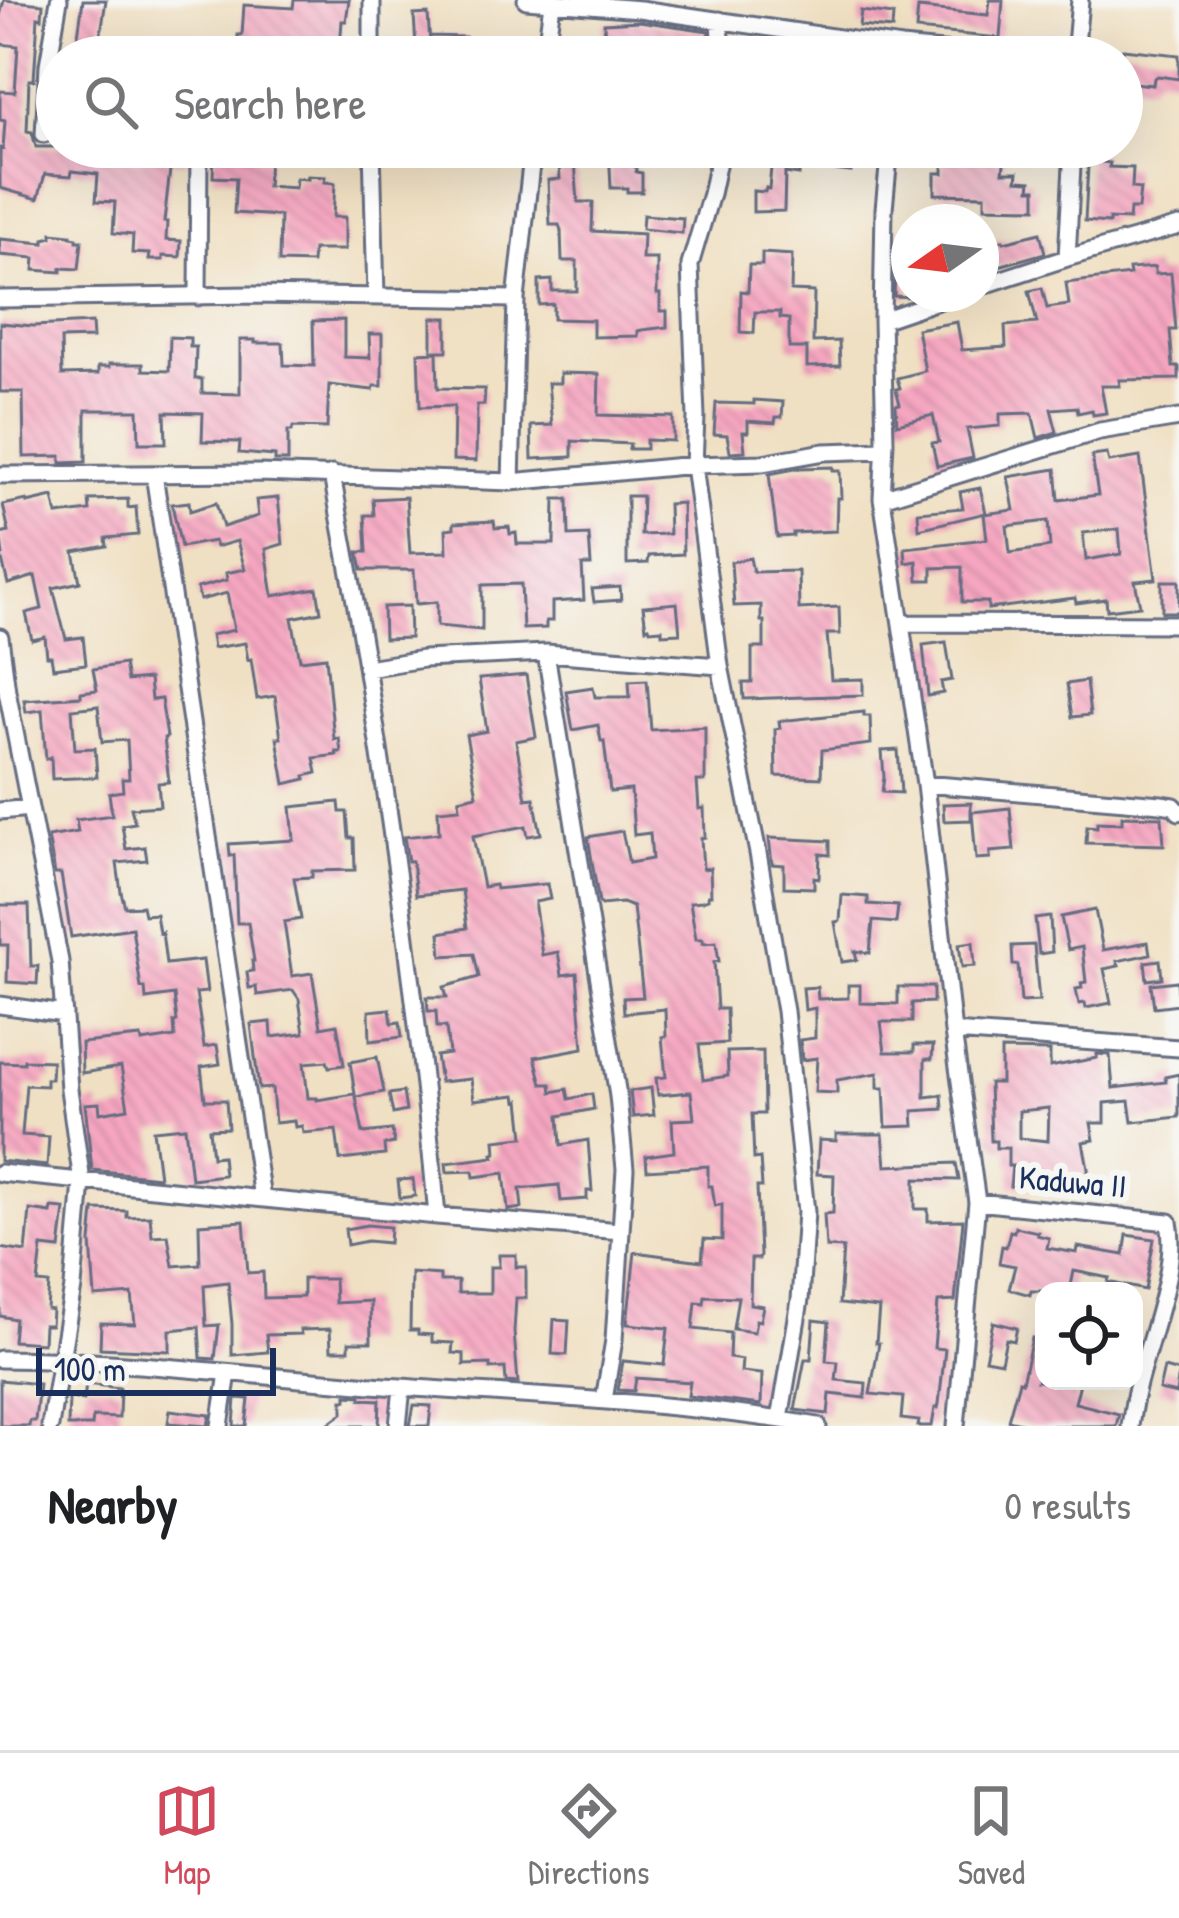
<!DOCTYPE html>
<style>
:root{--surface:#fff;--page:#f2f2f2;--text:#202124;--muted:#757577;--line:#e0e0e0;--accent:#d1495b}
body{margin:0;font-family:"Patrick Hand",sans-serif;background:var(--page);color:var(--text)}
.controls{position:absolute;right:36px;bottom:36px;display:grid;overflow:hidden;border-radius:24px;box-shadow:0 12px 48px #0002}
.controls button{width:108px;height:108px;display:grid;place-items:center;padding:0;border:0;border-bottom:3px solid var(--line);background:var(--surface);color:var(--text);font:60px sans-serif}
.compass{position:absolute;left:891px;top:204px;width:108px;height:108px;border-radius:50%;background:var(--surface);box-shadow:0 12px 48px #0002;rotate:256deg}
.scale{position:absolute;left:36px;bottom:30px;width:240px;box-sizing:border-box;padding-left:12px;border:6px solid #1b2f5e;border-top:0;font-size:33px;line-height:42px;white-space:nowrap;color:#1b2f5e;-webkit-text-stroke:9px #f6f6f2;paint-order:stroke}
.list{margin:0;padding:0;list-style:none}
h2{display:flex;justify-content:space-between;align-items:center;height:156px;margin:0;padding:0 48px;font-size:51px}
h2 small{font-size:39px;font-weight:400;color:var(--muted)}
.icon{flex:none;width:66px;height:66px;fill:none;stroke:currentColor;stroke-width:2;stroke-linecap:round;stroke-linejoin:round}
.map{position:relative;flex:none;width:1179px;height:1426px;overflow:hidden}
.search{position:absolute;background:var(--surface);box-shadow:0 12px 48px #0002;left:36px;right:36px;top:36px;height:132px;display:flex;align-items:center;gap:30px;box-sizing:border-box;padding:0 42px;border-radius:66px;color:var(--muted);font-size:45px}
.sheet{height:324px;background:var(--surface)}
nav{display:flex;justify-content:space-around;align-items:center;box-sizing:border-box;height:168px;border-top:3px solid var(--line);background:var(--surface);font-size:33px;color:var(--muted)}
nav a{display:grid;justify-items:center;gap:6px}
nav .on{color:var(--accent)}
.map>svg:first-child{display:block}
</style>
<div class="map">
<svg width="1179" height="1426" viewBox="0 0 1179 1426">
<defs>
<pattern id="building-back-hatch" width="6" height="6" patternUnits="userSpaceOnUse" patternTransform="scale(3)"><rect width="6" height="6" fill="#f6a6c0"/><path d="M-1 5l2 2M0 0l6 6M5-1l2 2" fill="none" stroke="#d28fa7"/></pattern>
</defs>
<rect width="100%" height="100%" fill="#f6f6f2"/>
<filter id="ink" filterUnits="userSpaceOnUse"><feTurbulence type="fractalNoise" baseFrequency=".00833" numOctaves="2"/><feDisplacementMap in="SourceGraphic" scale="24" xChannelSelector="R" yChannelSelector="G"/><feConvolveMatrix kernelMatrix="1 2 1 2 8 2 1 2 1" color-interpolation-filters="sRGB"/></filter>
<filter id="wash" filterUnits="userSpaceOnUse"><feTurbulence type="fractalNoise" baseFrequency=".004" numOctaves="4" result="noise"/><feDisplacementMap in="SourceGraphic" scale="48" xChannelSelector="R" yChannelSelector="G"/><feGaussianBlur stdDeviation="2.7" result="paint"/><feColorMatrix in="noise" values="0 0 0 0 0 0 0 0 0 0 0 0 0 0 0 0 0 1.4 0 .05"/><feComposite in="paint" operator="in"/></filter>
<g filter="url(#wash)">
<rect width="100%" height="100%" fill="#f0e0c3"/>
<g id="blocks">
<path fill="url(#building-back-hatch)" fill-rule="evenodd" d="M4,0L43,4L42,18L38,17L34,80H29L27,131L32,132L36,147H114L112,157L137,160H147L148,148L187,147V162L171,161L164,222H167L166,240L181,241L180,257L163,256V260H149L150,254L132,253L133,235L113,233L115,202L96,201L98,174L72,171L71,176L45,174L38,199L0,188V148L3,149L5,121L0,120V91L15,92L18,46L0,44V16Z
M83,0H106L99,46L77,42Z
M294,0H349L346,21H342L340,47L336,46L335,57H237L238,35H242L244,5L293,8Z
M990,0H1003L1000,38L916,30L918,8L988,15Z
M861,11L893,15L892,29L859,26Z
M428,14L430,45L416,46L414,15Z
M639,21L709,31V39L637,35L638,54H634V57H581V48L605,46L604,23Z
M430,36L465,37L464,53L430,52Z
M1123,49L1179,55V79L1158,76L1154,78L1153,85L1122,82Z
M609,147H635L636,172L642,173V192H627V188H611Z
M773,147H854L851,172L799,166V175L785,173L784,211L753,212V191L765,192L766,188L769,189Z
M943,147H1006L1003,172H1018L1017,180L1031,181L1030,189H1036V208L985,207V195L935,194V173H943Z
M1089,147H1102V162L1110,163L1109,167L1133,168L1132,188L1140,189L1138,209H1130L1129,220L1109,219V223L1085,221Z
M214,150L252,153V158L269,160L267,186L295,188L296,178L308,179V176L325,177L324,182L335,183L333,217H345V250H313L312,263L279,262L280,216L234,213L236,178L213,177Z
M575,162L578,202H593L592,231L643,234L642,259H657V294H660V311H667V327L642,330L638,331V336L593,337V320L553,319V304L539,305V281L552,280V291H577V261H562L561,230L559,225H550L548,180L560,179L559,163Z
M643,215L683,218L682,233L642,229Z
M52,233L71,235V237L77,238V241H82L79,269L61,268V272L34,270L35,258L0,255V239L44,243V239L52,237Z
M1040,233L1045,253L988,269L983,243L1003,240L1004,242Z
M762,253L792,255L791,291L814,292L813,342L839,341L840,366L807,367V348H789V319L780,318V312H755L754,333L740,332L741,291L748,292L749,265H762Z
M1155,267V274L1171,273L1176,330H1170L1173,367H1179V379L1119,380L1120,386H1101L1106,413L1093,415L1092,410L1078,413L1077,407L1051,409L1057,432L1038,438L1032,413L1000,414V426L967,429L973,458L937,466L932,443L939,442L933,415L897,424L896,405L900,404L896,389L900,388L897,378L925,371L917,329L957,322L962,350L1006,347L1005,326L1037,323L1029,291L1042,288L1047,308L1069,305L1066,283L1130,275L1129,269Z
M895,276H906L909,297L894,296Z
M432,318H447V351H432Z
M344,320V357L370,358L369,334H382V386H374L373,390L329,385L327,428L293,427L292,431H288V461H275V456L239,453L240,442L202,441L203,413L165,412L166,443H139L138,410H86V462L61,463V456L24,457L23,392H0V323L33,326L92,323L93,338L61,339L62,375L98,374V367H109V364H143V370L169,371L170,337L190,338V347H196L195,379H202V393L240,394V340H255V343H283L284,365L314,366L313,321Z
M437,352L438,388L485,389L484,405H477L476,461L453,460L454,406L420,407L418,353Z
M560,373L599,374L598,415L673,417V441L646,440V449H629L630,444L572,441V457L532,459L531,426L552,425L548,383H560Z
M754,400L783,402L782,417H776L775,423L748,421V432H743L745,451L730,452L727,435L714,434L716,403L754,404Z
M1107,454L1109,462L1140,457L1156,579L1135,581L1140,606L1107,610L1106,599L1076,603L1075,598L988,609V602H962V567L932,568V580H918L917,561L906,563L905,548L987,539L984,514L1014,510L1008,477L1056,469L1059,500L1098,495L1092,456ZM1048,521L1050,547L1010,553L1007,526ZM1119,529L1121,554L1086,560L1083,533Z
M833,467V471H840L841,498H837L836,531L793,533V536L777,537L769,474L800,468Z
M980,488L986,513L919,529L918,512L963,508L960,492Z
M627,496H642L641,535L669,534L668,504L682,503L683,554L649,556L648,563L627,564Z
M53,497L57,515L90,511L89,500L128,499V508L136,507L138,535L106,538L107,546L74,552L80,582L53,588L66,639L83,637L86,664L53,668L51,656H47L45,637L32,640L26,613L42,609L35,576L8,584L1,556L3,555L0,534L9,532L3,505L27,500V503Z
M406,497L410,553L447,552L446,529L454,528V523L494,521L495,528L509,527L510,534L516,533L517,544H554L555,499H568L569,536L589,535L591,565H582L584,600L552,602V621H546V628L523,629L521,584L482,585V630L437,626V602L416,604L414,570H362L358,552H367L365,515H374L373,499Z
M278,498L283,544L266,549L273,596L317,588L321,612L292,618L300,660L326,657L334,739L339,738L341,752H336L337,755L314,758L317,773L305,776L306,779L285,784L277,738H281L275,696L257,699L251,659L248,660L245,643L213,648L211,635L234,630L227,593L200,600L197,588L227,580L226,573L245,569L237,541L216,547L214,541L181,547L172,504L189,502L190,511L216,503L223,527L258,516L256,500Z
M750,558L753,572L798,571L799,609L839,607L840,634H827L831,680L863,679V695L744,699L743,683H752V648H764V621H761V605L734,606L731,562Z
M1162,581H1179V612H1162Z
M620,587L621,600L594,602L592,589Z
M677,603L680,633L662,634V629L650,630L649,627L646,628L643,606Z
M409,606L410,638L384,639L383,607Z
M946,642L952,680L941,682L943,693L928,696L923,645Z
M124,664L127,681L149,679L151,700L161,699L167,737L164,738L169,782L158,783L160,806L131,808L135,823L122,825L126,849L145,847L147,860L117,863L121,892L125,907L142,906L144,915L156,914L159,933L162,932L166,964L203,960L207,992L196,993L204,1047L217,1045L220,1064L201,1067L205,1100H226L228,1128L209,1129L212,1157L222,1156L224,1175L191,1179L185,1127L153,1130L159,1177L92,1170L85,1104L99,1103L100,1113L128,1108L121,1067L82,1073L81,1043L141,1037L142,1042L175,1037L174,1022L177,1021L174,995L146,999L145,988H141L132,928L71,937L61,874H55L48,837L78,832L76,820L112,815L109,793L123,791L122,779H129L127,740L102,742L98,706L72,709L75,749L95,748L97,777L52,779L51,757L46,759L42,710L26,712L24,700L81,696V692L97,690L93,669Z
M526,675L536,737L516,741L526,799L534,798L541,834L528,836L526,826L473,836L483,887L495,885L496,889L547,884L550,899L535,902V908L542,955L558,952L562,975L577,973L583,1048L535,1057L542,1084H551L552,1092L567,1089L569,1099L592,1094L594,1109L559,1116L561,1145L588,1140L592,1191H587V1199L561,1201L559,1185L520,1189L522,1208L508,1210L504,1173L474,1177L473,1171L447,1172L446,1163L494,1157L493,1154L496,1153L495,1140L524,1137L520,1100L517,1101L516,1095L474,1100L471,1079L440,1082L436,1056L449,1054L446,1027H437L436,1011H428L427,997H447L444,987L479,977L474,954L442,956L440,933L467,928L462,890L416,895L412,861H408L404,837L439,833L438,810L460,808L459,799L477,795L466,735L487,731L479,679Z
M647,680L651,730L705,727V781H697L699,809L704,808L705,837L701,838L703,869L710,868L711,895H708V899L702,901L690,902L696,939H703V943L716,942L719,961L714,962L717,1009H726L727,1043L699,1045L703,1080L728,1076L727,1052L763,1051L764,1114H752L754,1159L760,1158L762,1187H757L760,1256L759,1259H751L750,1304L763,1306L760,1321L756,1320L754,1332L733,1329L738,1297L705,1296L704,1303L696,1302L693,1329L730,1333L729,1358L742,1360L741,1372L762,1374L761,1405L688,1396L690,1382L636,1378L634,1391L618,1390L623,1361L664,1365L668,1328L627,1324L635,1252L702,1261L704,1239L722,1240V1204L715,1206L712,1186H708V1166L647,1170L646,1156L674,1152L672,1120L694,1119L691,1092L658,1095L656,1078L666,1077L662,1037L666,1036L665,1009L624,1013L623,998L643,997L633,907L622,903L601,905L599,903L588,837L622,831L629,863L652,859L650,833L634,835L631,790L610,792L604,741H601L598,725L573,730L566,691L593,687L595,697H630L629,681Z
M1086,681L1090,715L1072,717L1067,684Z
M864,712V716H870L871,744L822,750L821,778L776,776L775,729L780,728L779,721Z
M898,750L901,793L882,792L884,777L882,751Z
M339,802L340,812H347L349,838H354L355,870L312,871V877L294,878L301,919L284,922L292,976L312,973L321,1027L337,1024L344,1065L329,1067L327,1061L304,1063L308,1098H317V1100L355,1094L350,1062L377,1057L384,1092L356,1097L363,1133L392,1130L394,1143L384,1145L385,1155L340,1160L336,1130L303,1133L302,1126L295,1127L294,1121L275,1123L272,1088L259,1089L251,1024L271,1022L272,1037L304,1033L299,999L293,990L257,995L256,987L249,988L247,972L253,971L252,961H254L248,923H237L234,855L230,856L229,844L294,840L291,807Z
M971,803V820L944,821L943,804Z
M1010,808L1014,850L990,852V858L976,859L972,812Z
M1122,816L1162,817L1164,845L1086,843L1087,826L1097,827V822L1122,823Z
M769,838L830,841V855L820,854L819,878L814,877V888L784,887V865L772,864Z
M842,895L868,897V904L898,906L896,923L873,921L870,953L855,951L857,960L842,962L835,922L840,921Z
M0,905H29L31,966H38L37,984L7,982L8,945H0Z
M1095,910L1103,950L1148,942L1150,954L1117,961L1119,966L1104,969L1111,1003L1086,1008L1085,1003L1079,1004L1076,989L1082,988L1081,983L1086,982L1082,947L1068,950L1061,917Z
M1050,917L1052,952L1039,954L1035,919Z
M973,942L975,966L962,967L959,944Z
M1034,945L1039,1001L1021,1002L1018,965H1013L1012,946Z
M1160,960L1162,978L1147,980L1145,962Z
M1177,981L1179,1004L1154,1007L1151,984Z
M848,985H860V1003L898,1004V987H933V1002L912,1003V1022H881L885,1052H914V1045H933L932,1059H925V1097L942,1095L943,1109L913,1111L914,1126L886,1127L884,1088H878V1073L837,1080V1093L815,1092L817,1058L802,1060L800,1040L815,1038V1008L805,1010L803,988L817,987L818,999L848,998Z
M390,1009L392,1023L400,1022L402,1037L370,1041L369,1011Z
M1001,1050L1050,1051V1067L1097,1058V1054L1110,1055L1113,1088L1166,1082L1165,1077L1179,1074V1117L1132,1122L1129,1101L1105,1103V1123H1091L1094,1140L1083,1142L1088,1168V1192L1010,1186L1012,1166H1008V1148H996V1141H991L989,1083H1001ZM1049,1108L1048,1141L1019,1138V1111Z
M24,1060L52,1061L51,1079H46V1086L26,1085L22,1135L49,1137L47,1166L0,1161V1062L24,1063Z
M651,1088L654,1115L633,1117L630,1091Z
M403,1092L406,1111L393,1114L389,1094Z
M836,1134H883L886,1166L956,1163L959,1180L915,1179V1209H928V1221L963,1220L955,1301L938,1302L934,1348L945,1349L939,1404L938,1408H935L932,1426H918L919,1421L901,1419L903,1397L870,1394L879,1343H876L879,1308L839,1304L843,1248L826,1247L824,1214L833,1213L834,1175L817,1174L819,1140L836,1141Z
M413,1179L415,1196L400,1198L398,1180Z
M52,1208L65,1209L60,1249L42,1247L38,1283L49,1284L47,1309L52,1310L51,1325H44L43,1343L13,1341L15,1319L0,1316V1248L26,1252L30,1210L51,1213Z
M94,1210L127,1211V1217L150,1216L152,1236L168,1235L173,1266L200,1264L199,1224L244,1221L248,1273L263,1272L264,1298L303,1297V1279H334L335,1303L370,1301L371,1342H349V1350H331L330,1329L300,1330L301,1334L266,1335L268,1352L232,1355V1324L228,1282L204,1285L206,1326L219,1325L215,1359L201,1358L199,1327L170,1330V1351L100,1348L101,1323L135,1324L132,1294L95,1297L91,1242Z
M367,1225L390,1227L389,1243L367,1241L347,1245L345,1229Z
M1015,1227L1038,1232L1037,1235L1049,1238L1047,1248L1077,1253L1078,1247L1124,1255L1127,1235L1154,1239L1145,1290L1108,1282L1109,1278L1074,1271L1070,1291H1031L1030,1295L1009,1289L1015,1266L999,1263L1002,1246L1006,1247L1010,1231L1014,1232Z
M499,1255H516V1267H526V1298H516L514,1332L518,1383L506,1382L505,1368L490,1369V1364L464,1365V1354L452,1353L453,1343L432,1342V1335L418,1334V1330H410L411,1273L440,1275V1281H458V1293H490V1267H499Z
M554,1319L569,1320L567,1355L552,1354Z
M814,1320L829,1322L826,1361L838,1362L836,1380L866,1383L865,1398L830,1394L828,1414L795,1410L805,1359H811Z
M993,1322L1017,1328L1014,1341L1006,1339L1001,1362L985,1359Z
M1032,1338L1044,1341V1355L1037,1381L1080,1383L1075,1403L1119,1414L1116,1426H1034L1008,1420L1019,1381L1022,1382Z
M1164,1368L1179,1372L1176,1394L1159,1390Z
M0,1380L39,1384L35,1421H30L29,1426H0Z
M86,1384L120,1388L119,1418L93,1417L92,1426H68L69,1398L84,1400Z
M347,1395L361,1396V1399L380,1400L379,1426H325L343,1413V1400H347Z
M236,1398L249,1399L246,1426H234Z
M414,1405L431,1406L429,1426H410Z
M170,1410L210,1415L208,1426L168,1423Z"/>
</g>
</g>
<g filter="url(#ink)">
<use href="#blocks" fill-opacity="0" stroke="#666d81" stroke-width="3"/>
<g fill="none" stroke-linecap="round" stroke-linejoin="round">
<defs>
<path id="street" d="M372,0V57
M526,0L640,9L901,47L1005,57
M720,20L722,57
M545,57L552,3
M1075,57L1080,0
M44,134L48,65L59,0
M372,147L376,297
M721,147L711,194L690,265L696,417L694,465L720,666L758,853L785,1011L806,1212L800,1300L780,1419
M890,147L884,209L882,320L885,442L882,498L925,784L953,1032L977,1202L956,1426
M1067,258L1073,147
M981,286L1067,258L1179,226
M198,297L199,147
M0,299L251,295L516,299
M882,320L958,294
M154,474L262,1198
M332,474C343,540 357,606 367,672C396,853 421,1034 437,1216
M0,475L260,473L511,482L694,465L762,463L824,452L884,450
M511,482L516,299L533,147
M882,498L1100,431L1179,418
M902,623L1179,624
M0,637L7,691L60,961L69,1089L82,1182L73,1287L50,1426
M546,653L618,1096L625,1169L614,1340L604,1400
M367,668L423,659L546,653L720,666
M925,784L1161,804L1174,806L1179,812
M0,811L30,808
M0,1005L64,1014
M953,1032L1179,1048
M0,1173L437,1216L621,1231
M977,1202L1169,1222C1179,1267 1148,1341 1137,1388C1134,1400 1132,1413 1130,1426
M0,1359C134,1360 267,1378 401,1387C540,1397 680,1402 818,1426
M220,1426L228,1373
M398,1426L402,1388"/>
</defs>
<use href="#street" stroke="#666d81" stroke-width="21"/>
<use href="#street" stroke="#fff" stroke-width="15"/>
</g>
</g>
<g text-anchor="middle" stroke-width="12" stroke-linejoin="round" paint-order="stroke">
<g font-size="33" fill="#1b2f5e" stroke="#f6f6f2">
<text transform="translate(1073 1181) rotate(5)" y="12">Kaduwa II</text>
</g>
</g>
</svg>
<div class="controls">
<button><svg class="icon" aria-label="locate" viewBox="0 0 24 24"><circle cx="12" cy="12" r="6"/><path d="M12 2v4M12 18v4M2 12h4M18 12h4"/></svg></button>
</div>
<svg class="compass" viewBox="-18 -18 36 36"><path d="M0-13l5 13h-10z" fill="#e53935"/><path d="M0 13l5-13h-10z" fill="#757577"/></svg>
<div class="scale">100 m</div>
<div class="search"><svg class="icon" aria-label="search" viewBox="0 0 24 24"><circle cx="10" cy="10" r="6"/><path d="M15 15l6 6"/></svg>Search here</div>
</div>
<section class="sheet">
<h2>Nearby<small>0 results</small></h2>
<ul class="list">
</ul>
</section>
<nav>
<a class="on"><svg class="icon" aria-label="map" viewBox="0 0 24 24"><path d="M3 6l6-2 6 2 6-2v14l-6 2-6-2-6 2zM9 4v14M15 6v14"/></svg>Map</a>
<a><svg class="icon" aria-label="directions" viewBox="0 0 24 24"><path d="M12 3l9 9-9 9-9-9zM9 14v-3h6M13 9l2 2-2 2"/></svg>Directions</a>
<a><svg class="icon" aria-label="saved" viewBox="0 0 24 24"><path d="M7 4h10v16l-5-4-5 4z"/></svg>Saved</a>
</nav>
